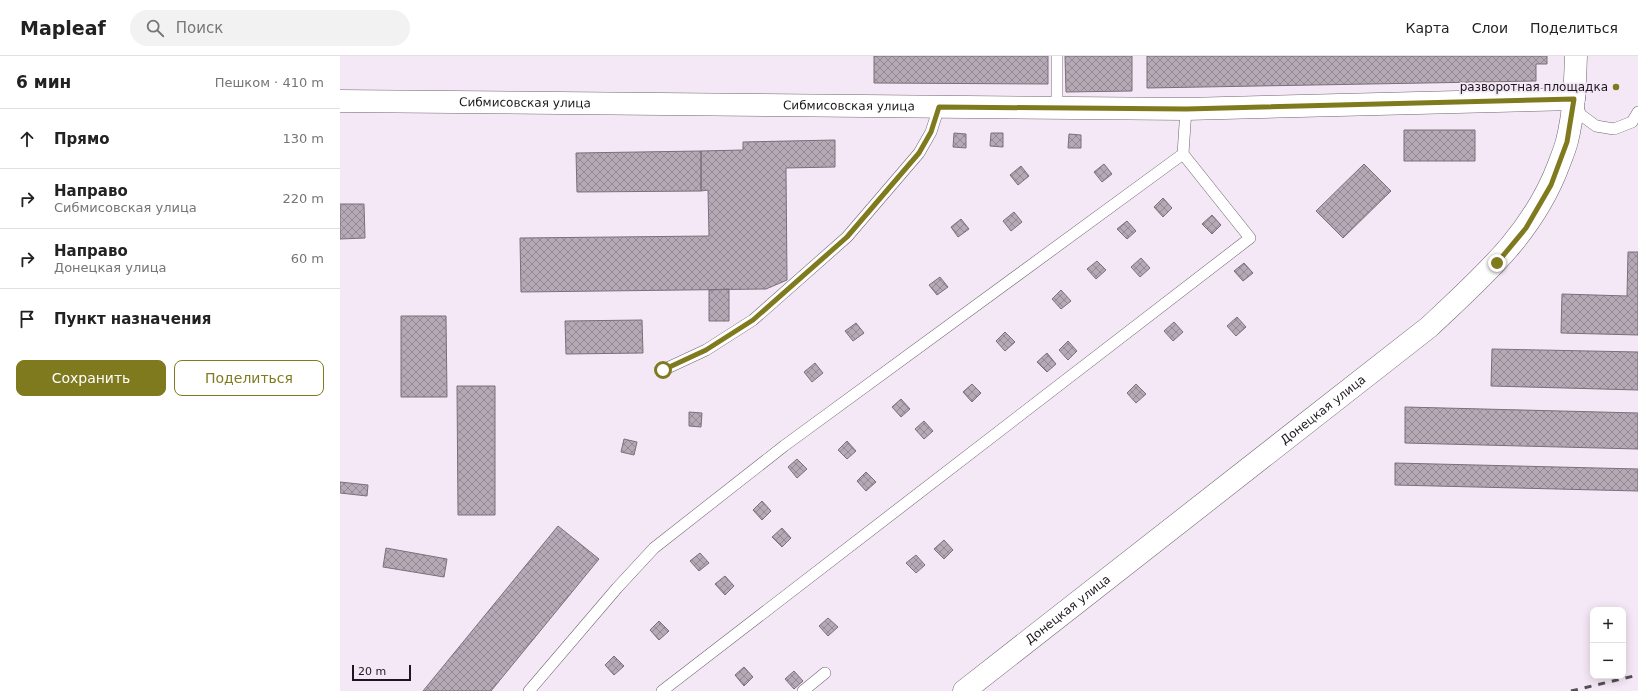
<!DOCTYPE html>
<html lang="ru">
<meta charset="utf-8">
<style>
:root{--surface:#fff;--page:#f2f2f2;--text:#222;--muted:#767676;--line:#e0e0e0;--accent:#807a1f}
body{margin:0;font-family:"DejaVu Sans",sans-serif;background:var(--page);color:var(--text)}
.controls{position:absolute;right:12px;bottom:12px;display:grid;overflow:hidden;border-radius:8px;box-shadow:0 2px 10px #0003}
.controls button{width:36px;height:36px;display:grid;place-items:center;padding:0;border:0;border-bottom:1px solid var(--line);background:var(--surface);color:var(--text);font:20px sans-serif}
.scale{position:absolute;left:12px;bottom:10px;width:59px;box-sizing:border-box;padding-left:4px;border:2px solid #1c171c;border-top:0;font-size:11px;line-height:14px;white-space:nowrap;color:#1c171c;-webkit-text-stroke:3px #f5e8f6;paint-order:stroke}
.stop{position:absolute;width:12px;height:12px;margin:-9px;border:3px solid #807a1f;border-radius:50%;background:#fff}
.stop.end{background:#807a1f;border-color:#fff;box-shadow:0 1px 4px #0008}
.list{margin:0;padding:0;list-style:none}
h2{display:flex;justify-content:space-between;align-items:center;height:52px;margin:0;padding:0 16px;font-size:17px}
h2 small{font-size:13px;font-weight:400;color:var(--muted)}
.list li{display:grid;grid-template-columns:26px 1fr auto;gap:12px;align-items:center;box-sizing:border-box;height:60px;padding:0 16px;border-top:1px solid var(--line)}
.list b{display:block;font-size:15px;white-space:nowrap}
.list p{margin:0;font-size:13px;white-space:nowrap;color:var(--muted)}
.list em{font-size:13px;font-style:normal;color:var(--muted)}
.actions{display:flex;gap:8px;padding:12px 16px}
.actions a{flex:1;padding:9px 0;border:1px solid var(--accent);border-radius:8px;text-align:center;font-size:14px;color:var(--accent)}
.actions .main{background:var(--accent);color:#fff}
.icon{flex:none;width:22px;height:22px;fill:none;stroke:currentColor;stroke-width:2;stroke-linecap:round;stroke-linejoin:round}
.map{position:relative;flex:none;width:1298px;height:635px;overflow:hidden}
header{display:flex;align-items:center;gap:24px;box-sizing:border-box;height:56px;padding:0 20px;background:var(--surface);border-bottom:1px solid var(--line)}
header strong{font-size:19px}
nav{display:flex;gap:22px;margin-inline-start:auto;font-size:14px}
.search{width:280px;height:36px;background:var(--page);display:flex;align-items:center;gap:10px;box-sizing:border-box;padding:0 14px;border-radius:22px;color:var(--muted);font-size:15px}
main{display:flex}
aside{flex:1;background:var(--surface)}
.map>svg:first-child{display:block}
</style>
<header>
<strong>Mapleaf</strong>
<div class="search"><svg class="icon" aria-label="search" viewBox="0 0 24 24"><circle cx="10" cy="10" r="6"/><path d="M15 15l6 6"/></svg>Поиск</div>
<nav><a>Карта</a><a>Слои</a><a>Поделиться</a></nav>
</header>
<main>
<aside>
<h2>6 мин<small>Пешком · 410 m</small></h2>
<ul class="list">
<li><svg class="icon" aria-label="ahead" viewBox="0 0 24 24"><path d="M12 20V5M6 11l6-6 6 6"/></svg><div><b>Прямо</b></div><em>130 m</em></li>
<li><svg class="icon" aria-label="right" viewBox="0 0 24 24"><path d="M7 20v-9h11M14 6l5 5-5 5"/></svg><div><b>Направо</b><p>Сибмисовская улица</p></div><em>220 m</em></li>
<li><svg class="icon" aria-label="right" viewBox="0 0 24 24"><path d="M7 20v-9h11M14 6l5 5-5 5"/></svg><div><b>Направо</b><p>Донецкая улица</p></div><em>60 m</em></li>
<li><svg class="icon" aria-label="arrive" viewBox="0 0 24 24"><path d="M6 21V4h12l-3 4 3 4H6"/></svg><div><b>Пункт назначения</b></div></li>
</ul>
<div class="actions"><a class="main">Сохранить</a><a>Поделиться</a></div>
</aside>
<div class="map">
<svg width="1298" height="635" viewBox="0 0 1298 635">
<defs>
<pattern id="building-cross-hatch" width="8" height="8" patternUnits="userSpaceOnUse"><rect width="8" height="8" fill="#b5a9b6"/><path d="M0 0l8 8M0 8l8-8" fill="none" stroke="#928993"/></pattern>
</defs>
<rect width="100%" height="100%" fill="#f5e8f6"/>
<path fill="url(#building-cross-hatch)" stroke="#7a6f7b" d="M534,0H708V28L534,27Z
M725,0H792V35L726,36Z
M807,0H1207V8H1196V25L807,32Z
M1064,74H1135V105H1064Z
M614,77L626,78V92L613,91Z
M651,77H663V91L650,90Z
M729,78L741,79V92H728Z
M495,84V111L446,112L447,224L426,233L181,236L180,182L369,180L368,134L361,135V95L403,94V86Z
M361,95V135L237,136L236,97Z
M764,108L772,118L762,126L754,116Z
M1024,108L1051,135L1003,182L976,155Z
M681,110L689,120L678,129L670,119Z
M823,142L832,152L823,161L814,151Z
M0,148H24L25,182L0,183Z
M674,156L682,166L671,175L663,165Z
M872,159L881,169L872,178L862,168Z
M621,163L629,173L618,181L611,171Z
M787,165L796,175L787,183L777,173Z
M1288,196H1298V279L1221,277L1222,238L1287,240Z
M801,202L810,212L800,221L791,211Z
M757,205L766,214L756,223L747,213Z
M904,207L913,217L903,225L894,215Z
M600,221L608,231L597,239L589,229Z
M389,233V265H369V234Z
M721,234L731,245L721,253L712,243Z
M61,260H106L107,341H61Z
M897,261L906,271L896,280L887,270Z
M302,264L303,297L226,298L225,265Z
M834,266L843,276L833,285L824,275Z
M516,267L524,277L513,285L505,275Z
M665,276L675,286L665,295L656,285Z
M728,285L737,295L728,304L719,294Z
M1152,293L1298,296V334L1151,330Z
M707,297L716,308L707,316L697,306Z
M475,307L483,317L472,326L464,316Z
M632,328L641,337L632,346L623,336Z
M796,328L806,338L796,347L787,337Z
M117,330H155V459H118Z
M561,343L570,353L561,361L552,351Z
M1065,351L1298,357V393L1065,387Z
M349,356L362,357L361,371L349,370Z
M584,365L593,375L584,383L575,373Z
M284,383L297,386L294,399L281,396Z
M507,385L516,395L507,403L498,394Z
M457,403L467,413L457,422L448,411Z
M1055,407L1298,413V435L1055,429Z
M526,416L536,426L526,435L517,425Z
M0,426L28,429L27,440L0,437Z
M422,445L431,455L422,464L413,454Z
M218,470L259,503L151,635H83Z
M442,472L451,482L442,491L432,481Z
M604,484L613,494L604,503L594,493Z
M46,492L107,503L104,521L43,511Z
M360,497L369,507L359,515L350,505Z
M576,499L585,509L576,517L566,507Z
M385,520L394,530L385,539L375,528Z
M488,562L498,571L488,580L479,570Z
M319,565L329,575L319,584L310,574Z
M274,600L284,610L274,619L265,609Z
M404,611L413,621L404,630L395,619Z
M454,615L463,625L454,633L445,623Z"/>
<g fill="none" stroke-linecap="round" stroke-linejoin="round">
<defs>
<path id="service" d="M717,0V52
M1236,48L1241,59L1256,70L1274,73L1292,66L1298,56
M323,314L366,294L413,264L507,181L579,97L591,76L599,51
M189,635L277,532L314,492L444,390L843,98L846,53
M322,635L910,182L843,98
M463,635L485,617"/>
<g id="minor">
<path id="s1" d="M0,45L846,53L1234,43"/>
</g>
<g id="secondary">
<path id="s2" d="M624,635L1089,271C1142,221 1193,178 1219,108C1222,100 1225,93 1227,85C1234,57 1235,29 1236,0"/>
</g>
</defs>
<use href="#service" stroke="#6f6571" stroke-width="12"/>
<use href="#minor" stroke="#6f6571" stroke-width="23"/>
<use href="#secondary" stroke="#6f6571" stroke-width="23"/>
<use href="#service" stroke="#fff" stroke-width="11"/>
<use href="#minor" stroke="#fff" stroke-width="22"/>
<use href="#secondary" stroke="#fff" stroke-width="22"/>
<path stroke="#554e55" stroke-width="3" stroke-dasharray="7 7" stroke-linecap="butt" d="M1231,635L1298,619"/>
</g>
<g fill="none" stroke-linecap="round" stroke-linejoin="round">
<path stroke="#807a1f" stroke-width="5" d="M323,314L366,294L413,264L507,181L579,97L591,76L599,51L846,53L1234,43L1227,86L1211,129L1186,172L1157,207"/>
</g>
<circle fill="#807a1f" stroke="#f5e8f6" stroke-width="1.5" cx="1276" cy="31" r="4"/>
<g text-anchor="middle" stroke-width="3.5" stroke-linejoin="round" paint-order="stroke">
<g font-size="12" fill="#1c171c" stroke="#f5e8f6" text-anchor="end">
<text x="1268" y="35">разворотная площадка</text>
</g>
<g font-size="12" fill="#1c171c" stroke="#f5e8f6">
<text dy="4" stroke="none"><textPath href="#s1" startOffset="185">Сибмисовская улица</textPath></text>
<text dy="4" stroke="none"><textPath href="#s1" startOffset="509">Сибмисовская улица</textPath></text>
<text dy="4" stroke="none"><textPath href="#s2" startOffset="456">Донецкая улица</textPath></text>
<text dy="4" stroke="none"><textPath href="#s2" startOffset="132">Донецкая улица</textPath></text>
</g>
</g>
</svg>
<div class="controls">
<button>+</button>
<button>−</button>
</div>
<div class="scale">20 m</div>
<div class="stop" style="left:323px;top:314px"></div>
<div class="stop end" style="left:1157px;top:207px"></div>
</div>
</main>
